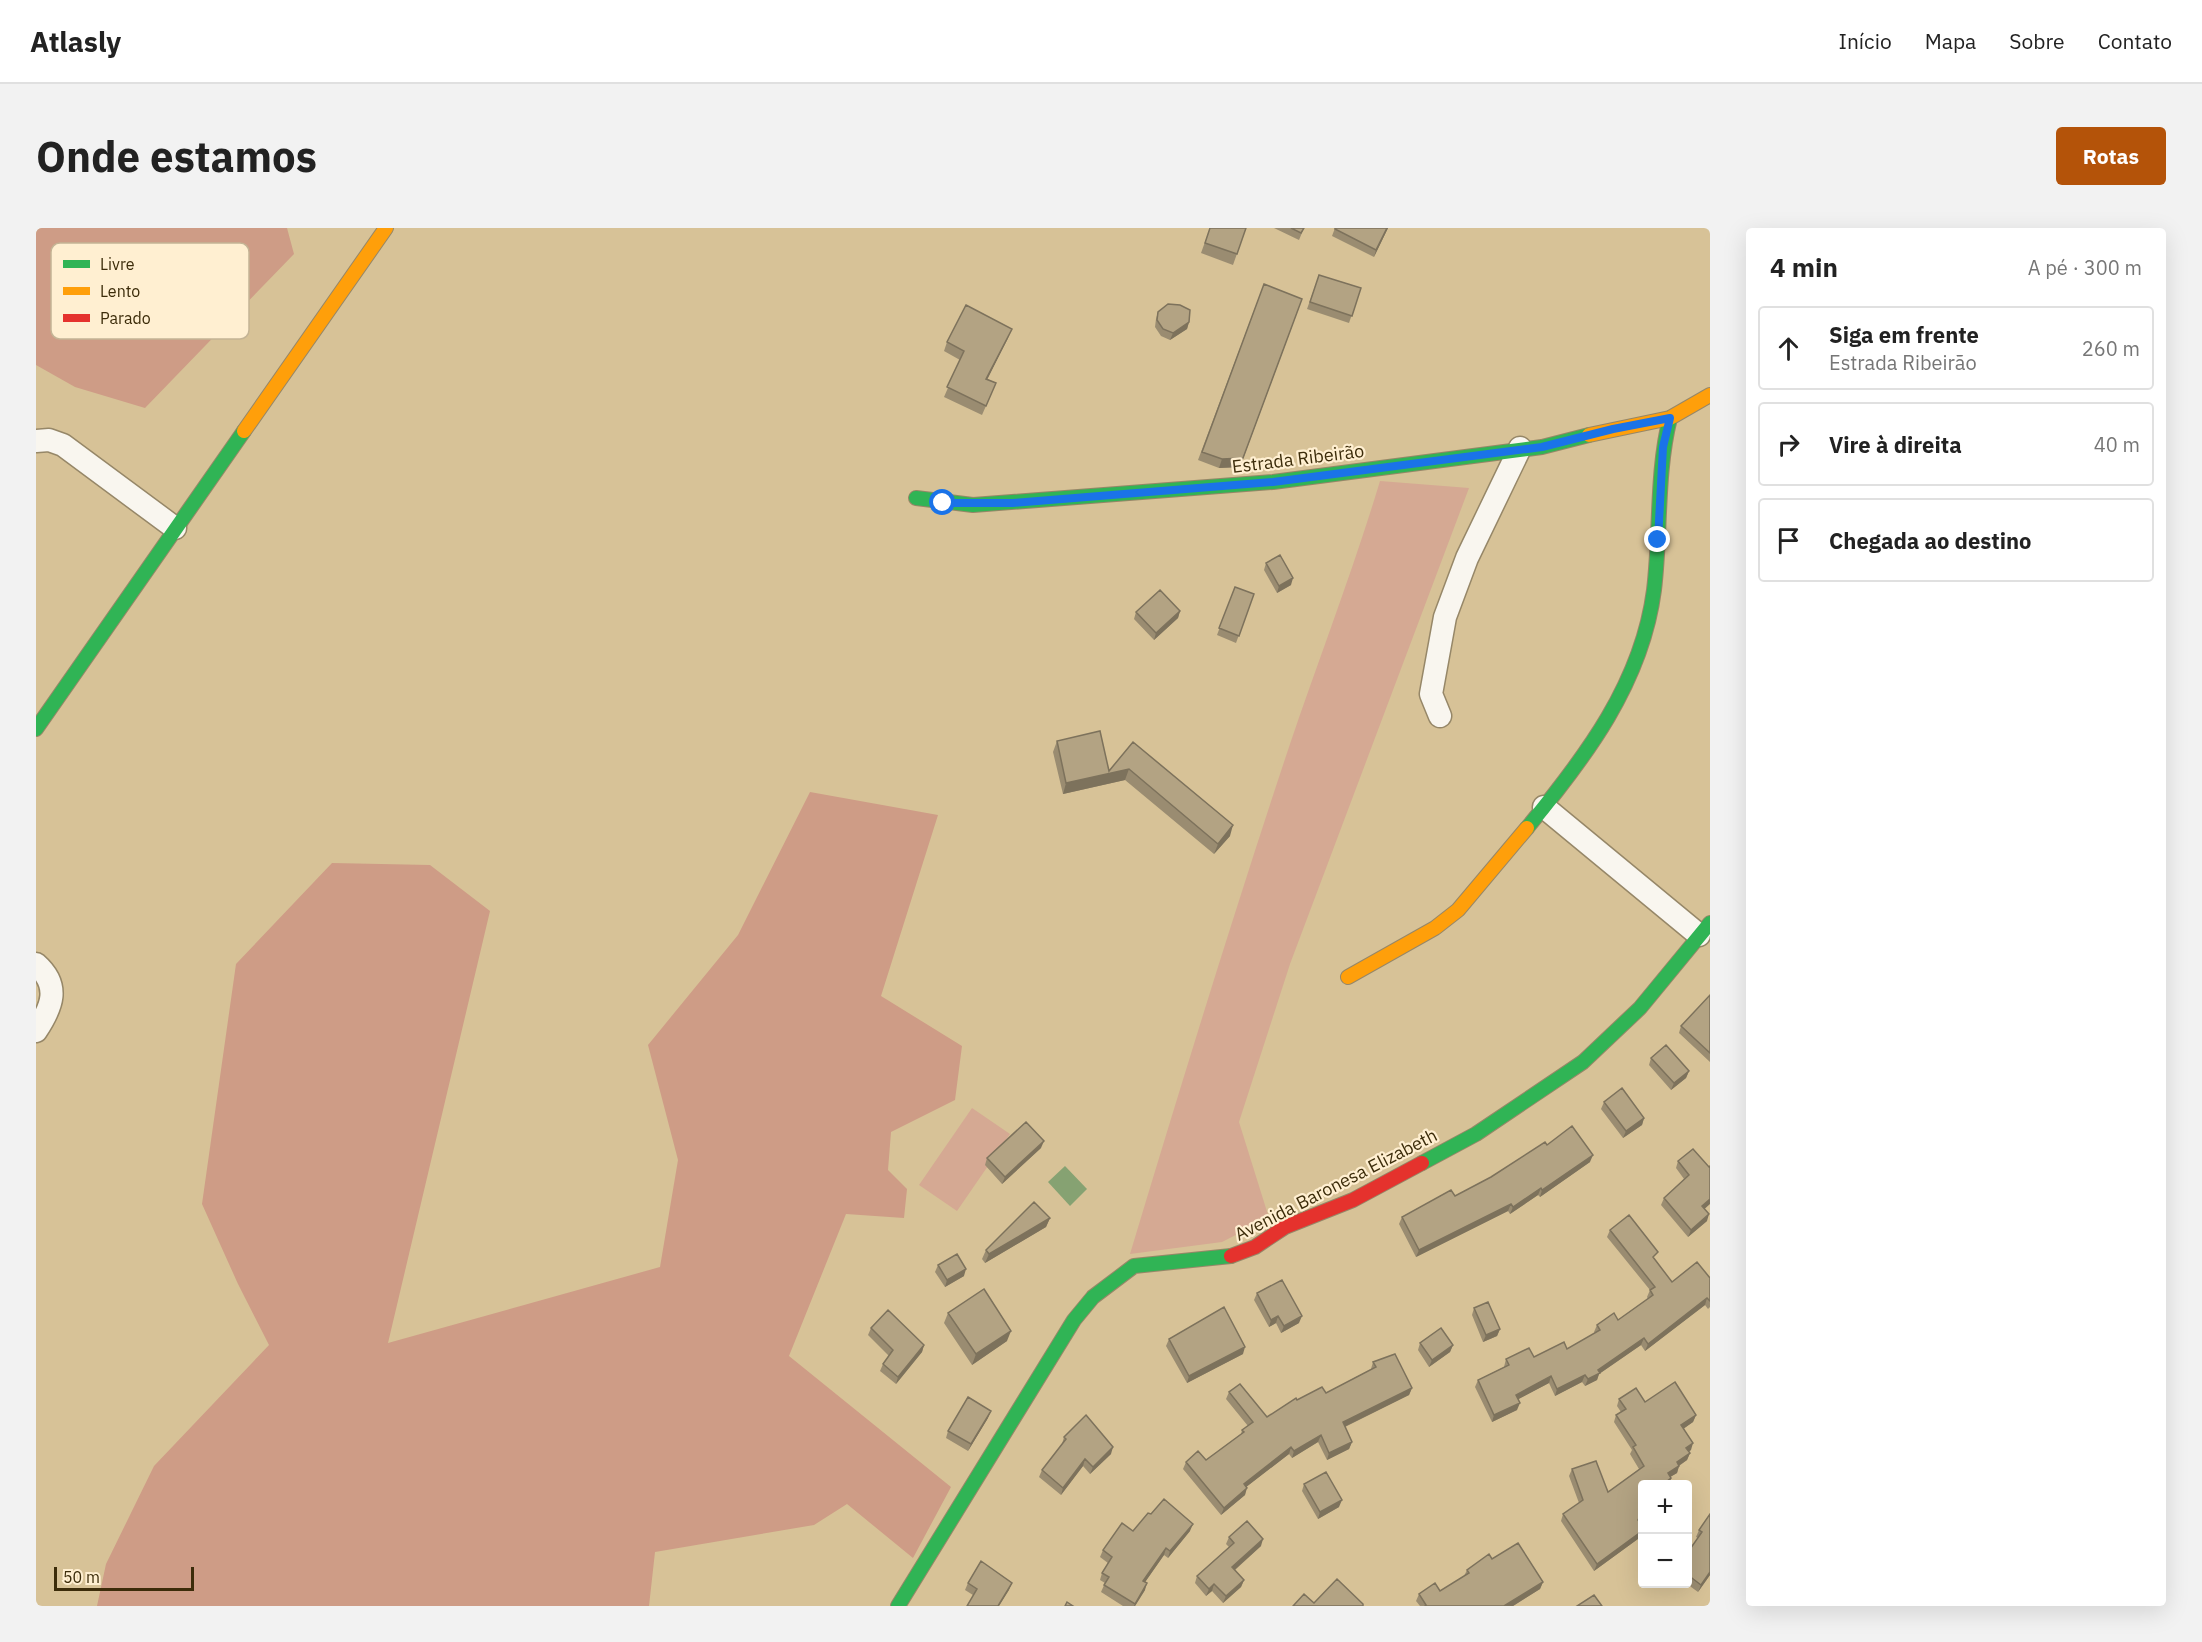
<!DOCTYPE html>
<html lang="pt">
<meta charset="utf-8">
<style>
:root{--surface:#fff;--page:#f2f2f2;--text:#222;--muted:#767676;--line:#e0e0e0;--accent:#b45309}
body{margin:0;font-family:"IBM Plex Sans",sans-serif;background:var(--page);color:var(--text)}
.controls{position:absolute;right:18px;bottom:18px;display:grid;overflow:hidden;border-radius:6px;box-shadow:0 6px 24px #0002}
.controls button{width:54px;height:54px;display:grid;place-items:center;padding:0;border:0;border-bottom:2px solid var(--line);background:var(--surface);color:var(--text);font:30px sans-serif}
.scale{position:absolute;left:18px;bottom:15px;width:140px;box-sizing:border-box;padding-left:6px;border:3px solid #3c2c0a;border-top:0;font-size:16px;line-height:21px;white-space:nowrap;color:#3c2c0a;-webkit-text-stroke:4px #ffefd1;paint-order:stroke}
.stop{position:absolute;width:18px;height:18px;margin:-14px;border:4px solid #1a73e8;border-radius:50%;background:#fff}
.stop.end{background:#1a73e8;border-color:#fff;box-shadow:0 2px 6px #0008}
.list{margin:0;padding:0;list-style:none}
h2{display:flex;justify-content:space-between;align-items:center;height:78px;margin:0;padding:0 24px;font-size:26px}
h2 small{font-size:20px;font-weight:400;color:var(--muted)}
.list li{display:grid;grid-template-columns:39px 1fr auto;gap:18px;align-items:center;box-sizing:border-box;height:84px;margin:0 12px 12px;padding:0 12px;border:2px solid var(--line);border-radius:6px}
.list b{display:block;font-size:22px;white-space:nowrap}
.list p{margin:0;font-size:20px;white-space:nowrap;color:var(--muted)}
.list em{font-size:20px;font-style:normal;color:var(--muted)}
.icon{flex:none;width:33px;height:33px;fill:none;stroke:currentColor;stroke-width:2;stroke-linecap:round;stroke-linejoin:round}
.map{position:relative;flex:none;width:1674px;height:1378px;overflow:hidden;border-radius:6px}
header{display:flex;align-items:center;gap:36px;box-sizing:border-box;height:84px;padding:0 30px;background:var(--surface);border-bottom:2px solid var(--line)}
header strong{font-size:28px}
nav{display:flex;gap:33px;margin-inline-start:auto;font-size:21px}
.intro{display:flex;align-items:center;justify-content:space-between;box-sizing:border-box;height:144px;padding:0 36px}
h1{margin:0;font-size:42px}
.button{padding:15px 27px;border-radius:6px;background:var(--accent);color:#fff;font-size:21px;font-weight:700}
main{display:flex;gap:36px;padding:0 36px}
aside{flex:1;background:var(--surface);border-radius:6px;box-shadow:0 6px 24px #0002}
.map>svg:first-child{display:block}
</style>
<header>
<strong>Atlasly</strong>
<nav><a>Início</a><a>Mapa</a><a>Sobre</a><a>Contato</a></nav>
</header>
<div class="intro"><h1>Onde estamos</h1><a class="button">Rotas</a></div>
<main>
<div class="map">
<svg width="1674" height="1378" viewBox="0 0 1674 1378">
<rect width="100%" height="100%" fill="#d7c297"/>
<path fill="#d5a993" d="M1344,253L1433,260L1254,736L1203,894L1233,990L1186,1014L1094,1026C1145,857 1197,687 1253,519C1283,430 1317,343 1344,253Z
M936,880L974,906L921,983L883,957Z"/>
<path fill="#ce9c86" d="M0,0H251L258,26L109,180L39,159L0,137Z
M774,564L902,587L845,768L926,818L919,872L855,904L852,942L871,961L868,990L810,986L753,1128L915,1259L877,1330L811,1276L778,1297L619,1324L613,1378H61L70,1336L118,1238L233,1117L202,1056L166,976L200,736L296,635L394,637L454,683L352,1115L624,1039L642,932L612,817L702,707Z"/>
<path fill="#86a272" d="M1029,938L1051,961L1034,978L1012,954Z"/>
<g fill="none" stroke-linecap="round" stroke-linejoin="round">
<defs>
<path id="street" d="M0,213L13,212L27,217L139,300
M1404,488L1395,466L1409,389L1431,330L1484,220
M1508,579L1663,707
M0,736C25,758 16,779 0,803"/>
<path id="fast" d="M880,270L937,277L1237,254L1506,219L1553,207
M0,501L208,203
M1491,600C1549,530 1606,455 1618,362C1625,305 1620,246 1634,190
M1386,935L1440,906L1547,834L1604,780L1674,695
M862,1378L1038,1092L1057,1069L1098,1038L1195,1028"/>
<path id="slow" d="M208,203L350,0
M1553,207L1634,190L1674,167
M1312,749L1399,700L1422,682L1491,600"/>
<path id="jam" d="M1195,1028L1219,1019L1249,999L1317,972L1386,935"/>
</defs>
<use href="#street" stroke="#968768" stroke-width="25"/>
<use href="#fast" stroke="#968768" stroke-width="16"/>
<use href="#slow" stroke="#968768" stroke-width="16"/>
<use href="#jam" stroke="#968768" stroke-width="16"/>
<use href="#street" stroke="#f9f6ef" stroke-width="22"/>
<use href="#fast" stroke="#30b455" stroke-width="14"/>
<use href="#slow" stroke="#ff9f0a" stroke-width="14"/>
<use href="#jam" stroke="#e5322d" stroke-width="14"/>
</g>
<path fill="#9a8c71" d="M1174,0H1210L1197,37L1165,25Z
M1238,0H1268L1263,12Z
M1299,0H1352L1338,29L1296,8Z
M1283,47L1325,60L1313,95L1271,81Z
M1228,56L1204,239L1183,240L1162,232Z
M1122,84L1153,94L1151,101L1134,112L1125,108L1119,99L1120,91Z
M972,110L951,151L960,155L946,187L908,169L924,132L908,123L911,114Z
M1230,335L1255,357L1241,365L1228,342Z
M1199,359L1218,366L1200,415L1181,407Z
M1144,383L1142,390L1118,412L1098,391L1100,384Z
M1021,513L1073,543L1097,514L1194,608L1178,626L1089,552L1027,566L1017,524Z
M1674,767V834L1643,805L1645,798Z
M1615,830L1653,843L1650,850L1635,862L1613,837Z
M1568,874L1608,890L1606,897L1587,910L1565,881Z
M1511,917L1554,934L1504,969L1502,967L1474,986L1472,983L1380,1029L1363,996L1366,989L1419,968L1455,949Z
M1005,920L966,956L949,937L951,930Z
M1657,921L1671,993L1652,1009L1625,977L1628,970L1648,951L1640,940L1642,933Z
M1014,990L1010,999L949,1035L946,1031L950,1022Z
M1574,1002L1619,1032L1636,1054L1674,1050V1079L1672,1081L1669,1077L1609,1123L1605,1117L1563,1146L1561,1152L1549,1158L1546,1154L1519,1168L1513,1155L1482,1171L1481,1182L1456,1194L1439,1159L1442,1152L1468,1139L1470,1131L1498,1129L1531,1121L1559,1105L1558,1104L1561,1097L1582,1092L1612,1071L1611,1069L1614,1062L1571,1009Z
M902,1037L928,1048L909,1059L899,1044Z
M1221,1065L1263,1095L1245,1105L1240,1095L1233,1099L1218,1072Z
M1438,1080L1464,1101L1461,1108L1447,1114L1436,1087Z
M912,1085L971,1113L936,1137L908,1095Z
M835,1100L888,1117L886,1124L860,1156L844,1143L847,1136L853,1128L832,1107Z
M1133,1111L1207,1126L1151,1155L1130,1118Z
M1384,1115L1417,1117L1414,1124L1393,1139L1382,1122Z
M1337,1134L1376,1160L1373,1167L1309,1199L1316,1214L1313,1221L1291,1232L1282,1214L1256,1230L1253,1226L1210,1259L1209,1267L1185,1287L1147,1241L1150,1234L1170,1232L1205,1206L1206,1202L1212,1198L1190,1171L1193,1164L1231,1189L1261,1172L1290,1165L1335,1141Z
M1583,1171L1609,1174L1660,1187L1657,1194L1648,1200L1655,1222L1652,1224L1654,1225L1651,1232L1643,1238L1641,1245L1634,1249L1635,1250L1633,1257H1606L1603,1293L1606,1308L1558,1343L1525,1293L1527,1286L1543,1275L1533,1248L1536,1241L1572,1264L1603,1241L1594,1226L1596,1222L1578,1194L1580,1187L1585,1184L1581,1178Z
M952,1190L932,1223L910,1210L912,1203Z
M1028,1209L1075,1226L1054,1246L1047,1238L1025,1267L1003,1249L1006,1242L1026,1216Z
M1268,1256L1303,1279L1282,1291L1266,1263Z
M1674,1286V1347L1662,1364L1651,1356L1652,1324L1662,1310L1660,1309L1663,1302Z
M1097,1303H1154L1132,1330L1128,1327L1109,1354V1362L1099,1378H1087L1065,1364L1069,1355L1064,1352L1066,1345L1072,1335L1064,1329L1067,1322Z
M1193,1309L1225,1318L1199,1342L1208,1352L1205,1359L1187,1375L1176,1363L1170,1368L1159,1355L1161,1348L1193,1319L1190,1316Z
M1456,1331L1507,1354L1504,1361L1477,1378H1384L1380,1373L1383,1366L1404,1363L1428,1348L1431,1342Z
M932,1355L973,1362L937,1367L929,1362Z"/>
<path fill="#7d725c" d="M1351,0H1352L1338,29L1340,22Z
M1266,71L1204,239L1183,240L1186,231Z
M1153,94L1151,101L1134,112L1137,105Z
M976,101L972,110L947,160L950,151Z
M1257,350L1255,357L1241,365L1243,358Z
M1144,383L1142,390L1118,412L1120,405Z
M1093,541L1089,552L1027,566L1030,555Z
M1197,597L1194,608L1178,626L1182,616Z
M1653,843L1650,850L1635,862L1638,855Z
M1608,890L1606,897L1587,910L1590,903Z
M1008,913L1005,920L966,956L969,949Z
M1557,927L1554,934L1504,969L1506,962Z
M1505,960L1502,967L1474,986L1477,979Z
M1674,971V976L1664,985L1666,978Z
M1475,976L1472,983L1380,1029L1383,1022Z
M1673,986L1671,993L1652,1009L1655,1002Z
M1014,990L1010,999L949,1035L953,1026Z
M930,1041L928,1048L909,1059L911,1052Z
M1671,1070L1669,1077L1609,1123L1612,1116Z
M1242,1088L1240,1095L1233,1099L1235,1092Z
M1266,1088L1263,1095L1245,1105L1248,1098Z
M1464,1101L1461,1108L1447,1114L1450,1107Z
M975,1103L971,1113L936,1137L940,1126Z
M1608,1110L1605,1117L1563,1146L1561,1152L1549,1158L1552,1151L1562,1142Z
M888,1117L886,1124L860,1156L862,1149Z
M1417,1117L1414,1124L1393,1139L1396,1132Z
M1209,1119L1207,1126L1151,1155L1153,1148Z
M1549,1147L1546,1154L1519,1168L1521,1161Z
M1515,1148L1513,1155L1477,1174L1480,1167Z
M1376,1160L1373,1167L1304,1201L1307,1194Z
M1484,1175L1481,1182L1456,1194L1458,1187Z
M955,1183L952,1190L932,1223L935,1216Z
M1660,1187L1657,1194L1643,1204L1645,1197Z
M1285,1207L1282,1214L1256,1230L1258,1223Z
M1316,1214L1313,1221L1291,1232L1293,1225Z
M1657,1215L1655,1222L1647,1227L1650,1220Z
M1077,1219L1075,1226L1054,1246L1057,1239Z
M1255,1219L1253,1226L1205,1263L1208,1256Z
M1654,1225L1651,1232L1638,1241L1641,1234Z
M1049,1231L1047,1238L1025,1267L1027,1260Z
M1643,1238L1641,1245L1629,1252L1632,1245Z
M1635,1250L1633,1257H1626Z
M1211,1260L1209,1267L1185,1287L1188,1280Z
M1306,1272L1303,1279L1282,1291L1284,1284Z
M1157,1296L1154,1303L1132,1330L1134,1323Z
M1606,1303V1308L1558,1343L1561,1336Z
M1227,1311L1225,1318L1194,1346L1196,1339Z
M1130,1320L1128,1327L1105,1360L1107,1353Z
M1674,1344V1347L1662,1364L1665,1357Z
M1208,1352L1205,1359L1187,1375L1190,1368Z
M1507,1354L1504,1361L1477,1378H1468Z
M976,1355L973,1362L963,1378H962Z
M1111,1355L1109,1362L1099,1378H1098Z
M1178,1356L1176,1363L1170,1368L1173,1361Z"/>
<path fill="#b3a383" stroke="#7d725c" stroke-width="1.5" d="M1174,0H1210L1201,26L1169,15Z
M1255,0H1268L1265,5Z
M1299,0H1351L1340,22L1299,1Z
M1283,47L1325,60L1316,88L1274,74Z
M1228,56L1266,71L1207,230L1186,231L1166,224Z
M1132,76L1144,77L1154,82L1153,94L1137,105L1127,101L1121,92L1122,84Z
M930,77L976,101L950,151L960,155L950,178L911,159L928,123L911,114Z
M1244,327L1257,350L1243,358L1230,335Z
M1199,359L1218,366L1203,408L1183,400Z
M1124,362L1144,383L1120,405L1100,384Z
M1064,503L1073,543L1097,514L1197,597L1182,616L1093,541L1030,555L1021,513Z
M1674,767V825L1645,798Z
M1630,817L1653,843L1638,855L1615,830Z
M1586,860L1608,890L1590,903L1568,874Z
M990,894L1008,913L969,949L951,930Z
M1536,898L1557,927L1506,962L1505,960L1477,979L1475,976L1383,1022L1366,989L1415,962L1419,968L1455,949L1509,914L1511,917Z
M1657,921L1673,939L1674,938V971L1666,978L1673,986L1655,1002L1628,970L1653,947L1642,933Z
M998,974L1014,990L953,1026L950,1022Z
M1593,987L1622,1024L1617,1029L1636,1054L1661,1034L1674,1050V1073L1671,1070L1612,1116L1608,1110L1562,1142L1564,1145L1552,1151L1549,1147L1521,1161L1515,1148L1480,1167L1484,1175L1458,1187L1442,1152L1473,1137L1470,1131L1493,1120L1498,1129L1528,1114L1531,1121L1564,1102L1561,1097L1578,1085L1582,1092L1617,1067L1614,1062L1619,1059L1574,1002Z
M921,1026L930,1041L911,1052L902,1037Z
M1246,1052L1266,1088L1248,1098L1242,1088L1235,1092L1221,1065Z
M948,1061L975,1103L940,1126L912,1085Z
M1452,1074L1464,1101L1450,1107L1438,1080Z
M1188,1079L1209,1119L1153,1148L1133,1111Z
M852,1082L888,1117L862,1149L847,1136L857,1122L835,1100Z
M1405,1100L1417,1117L1396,1132L1384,1115Z
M1359,1126L1376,1160L1307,1194L1316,1214L1293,1225L1285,1207L1258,1223L1255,1219L1208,1256L1211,1260L1188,1280L1150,1234L1162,1223L1170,1232L1208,1204L1206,1202L1217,1194L1193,1164L1204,1156L1231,1189L1260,1170L1261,1172L1286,1159L1290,1165L1340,1139L1337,1134Z
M1639,1154L1660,1187L1645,1197L1657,1215L1650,1220L1654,1225L1641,1234L1643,1238L1632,1245L1635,1250L1626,1257H1606V1284L1602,1292L1606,1298V1303L1561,1336L1527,1286L1547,1272L1536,1241L1560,1233L1572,1264L1608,1238L1597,1219L1600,1217L1580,1187L1590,1181L1583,1171L1600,1160L1609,1174Z
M932,1169L955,1183L935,1216L912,1203Z
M1050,1187L1077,1219L1057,1239L1049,1231L1027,1260L1006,1242L1030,1211L1028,1209Z
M1290,1244L1306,1272L1284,1284L1268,1256Z
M1128,1271L1157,1296L1134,1323L1130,1320L1107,1353L1111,1355L1099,1376L1068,1357L1073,1349L1066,1345L1076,1329L1067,1322L1086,1295L1097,1303L1112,1285L1115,1286Z
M1674,1286V1344L1665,1357L1652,1347V1324L1666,1304L1663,1302Z
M1211,1293L1227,1311L1196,1339L1208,1352L1190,1368L1178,1356L1173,1361L1161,1348L1198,1315L1193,1309Z
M1482,1315L1507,1354L1468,1378H1389L1390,1377L1383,1366L1399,1355L1404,1363L1433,1345L1431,1342L1453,1326L1456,1331Z
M945,1333L976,1355L962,1378H931L941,1361L932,1355Z
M1301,1351L1327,1376V1378H1257L1268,1366L1278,1375Z
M1558,1367L1566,1378H1541Z
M1031,1374L1037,1378H1029Z"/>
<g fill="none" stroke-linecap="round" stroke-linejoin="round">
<path stroke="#1a73e8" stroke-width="8" d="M907,275H977L1237,254L1506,219L1577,201L1634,190L1627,219L1622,312"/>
</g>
<g text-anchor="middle" stroke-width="4.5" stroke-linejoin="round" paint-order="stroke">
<g font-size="18" fill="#3c2c0a" stroke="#ffefd1">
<text transform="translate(1262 231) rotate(-7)" y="6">Estrada Ribeirão</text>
<text transform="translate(1300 957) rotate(-27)" y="6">Avenida Baronesa Elizabeth</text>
</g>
</g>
<rect x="15" y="15" width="198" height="96" rx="9" fill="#ffefd1" stroke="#c4b495" stroke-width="1.5"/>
<rect x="27" y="32" width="27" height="8" fill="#30b455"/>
<rect x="27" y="59" width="27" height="8" fill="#ff9f0a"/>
<rect x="27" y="86" width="27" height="8" fill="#e5322d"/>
<g font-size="16" fill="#3c2c0a">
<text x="64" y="42">Livre</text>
<text x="64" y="69">Lento</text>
<text x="64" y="96">Parado</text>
</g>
</svg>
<div class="controls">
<button>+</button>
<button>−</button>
</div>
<div class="scale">50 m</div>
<div class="stop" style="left:907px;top:275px"></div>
<div class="stop end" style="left:1622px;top:312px"></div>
</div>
<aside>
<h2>4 min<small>A pé · 300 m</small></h2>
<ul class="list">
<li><svg class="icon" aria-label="ahead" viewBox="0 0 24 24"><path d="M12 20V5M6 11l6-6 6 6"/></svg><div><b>Siga em frente</b><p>Estrada Ribeirão</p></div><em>260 m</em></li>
<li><svg class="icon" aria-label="right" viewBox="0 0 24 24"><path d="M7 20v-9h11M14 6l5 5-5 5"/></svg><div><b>Vire à direita</b></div><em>40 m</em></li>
<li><svg class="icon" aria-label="arrive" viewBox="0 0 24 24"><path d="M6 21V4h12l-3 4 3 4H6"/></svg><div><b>Chegada ao destino</b></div></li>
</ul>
</aside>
</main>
